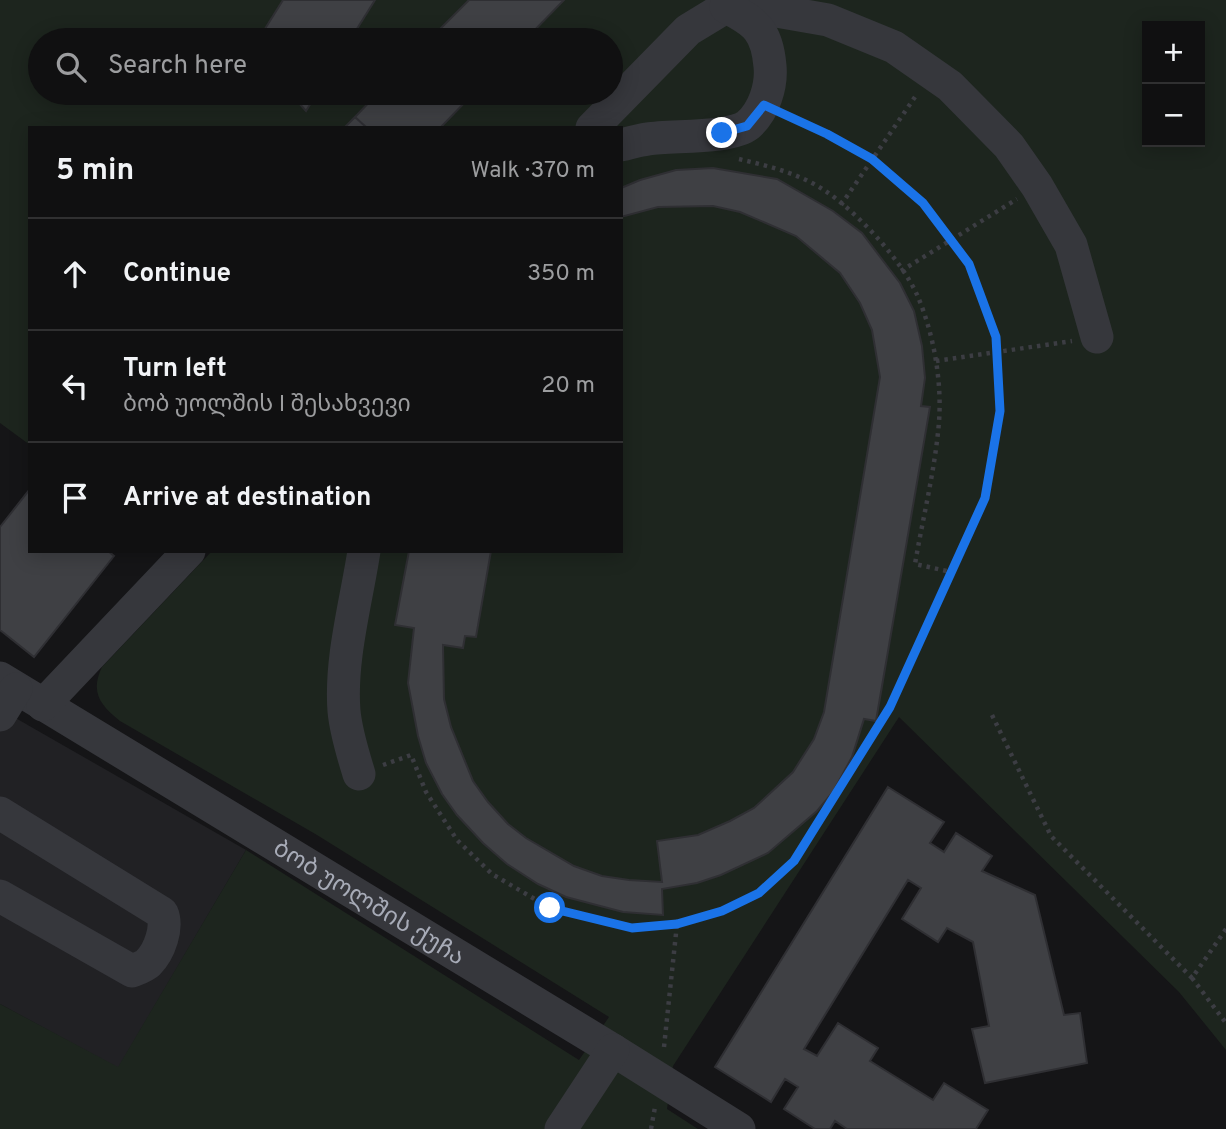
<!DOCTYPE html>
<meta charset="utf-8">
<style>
:root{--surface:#101011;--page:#1e1e1f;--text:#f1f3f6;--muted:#9c9d9f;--line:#303031}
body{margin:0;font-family:Overpass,"Noto Sans Georgian",sans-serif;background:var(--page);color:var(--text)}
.controls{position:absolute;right:21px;top:21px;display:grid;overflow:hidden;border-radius:0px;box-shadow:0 4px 18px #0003}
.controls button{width:63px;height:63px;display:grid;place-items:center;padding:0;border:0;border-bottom:2px solid var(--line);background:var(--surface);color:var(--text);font:35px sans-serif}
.stop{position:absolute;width:21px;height:21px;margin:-16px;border:5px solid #1a73e8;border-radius:50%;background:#fff}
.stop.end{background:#1a73e8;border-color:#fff;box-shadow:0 2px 7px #0008}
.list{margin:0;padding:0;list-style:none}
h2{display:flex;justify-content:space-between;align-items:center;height:91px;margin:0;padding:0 28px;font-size:30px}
h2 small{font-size:23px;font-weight:400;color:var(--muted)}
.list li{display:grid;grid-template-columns:46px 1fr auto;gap:21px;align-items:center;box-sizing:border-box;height:112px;padding:0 28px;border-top:2px solid var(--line)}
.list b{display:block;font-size:26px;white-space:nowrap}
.list p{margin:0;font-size:23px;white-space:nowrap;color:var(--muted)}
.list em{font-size:23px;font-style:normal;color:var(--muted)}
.icon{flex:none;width:38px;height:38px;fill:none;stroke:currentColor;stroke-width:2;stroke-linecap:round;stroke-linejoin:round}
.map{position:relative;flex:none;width:1226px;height:1129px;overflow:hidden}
.search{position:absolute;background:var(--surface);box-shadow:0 4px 18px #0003;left:28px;top:28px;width:595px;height:77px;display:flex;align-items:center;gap:18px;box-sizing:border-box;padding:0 24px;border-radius:38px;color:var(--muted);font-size:26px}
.panel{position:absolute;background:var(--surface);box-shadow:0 4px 18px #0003;left:28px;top:126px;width:595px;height:427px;border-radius:0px}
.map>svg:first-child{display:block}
</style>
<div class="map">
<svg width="1226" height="1129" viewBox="0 0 1226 1129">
<rect width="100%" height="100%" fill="#151517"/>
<path fill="#212124" d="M12,716L246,850L118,1068L0,1004V730Z"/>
<path fill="#1d251e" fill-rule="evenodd" d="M0,0H1226V1050L1179,992L899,717L673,1066L667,1109L698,1129H0V1004L118,1067L246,850L579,1060L609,1017L317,835L120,721C100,705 90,692 102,667L212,551H621V128H30V445L0,423ZM1147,26H1200V142H1147ZM40,40H611V93H40Z"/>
<path fill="#3f4044" stroke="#2f2f33" stroke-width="2" d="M283,0H375L350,40H258Z
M469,0H564L525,40H429Z
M290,93H317L306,111Z
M378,93H474L440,128H367L355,117Z
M355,117L367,128H344Z
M713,168L777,179L833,211L862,233L900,283L914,311L922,346L925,378L921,406L930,407L876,721L864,719L852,757L833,792L817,811L768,853L721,875L697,883L662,889L663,915L623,912L566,897L538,884L507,864L483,843L457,815L442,794L426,763L418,736L408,683L414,628L395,625L409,551H491L476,637L465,636L463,648L443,645L444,699L451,727L473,781L488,802L508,824L526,838L574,866L602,876L629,880L662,882L657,841L698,835L730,821L754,808L793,772L814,739L824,712L880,377L872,330L860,303L840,273L796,236L740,212L713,206L658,207L621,217V188L640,180L676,170Z
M30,489V551H108L114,556L34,657L0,630V527Z
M888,787L944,822L930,843L944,852L956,833L992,856L982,871L1035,895L1064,1015L1080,1013L1087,1063L985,1083L972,1029L989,1026L973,942L947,928L938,942L902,919L921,888L908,880L804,1049L817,1056L838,1023L878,1048L870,1061L933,1100L944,1083L988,1110L976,1129H847L835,1121L830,1129H815L784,1109L798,1087L785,1079L771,1102L715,1067Z"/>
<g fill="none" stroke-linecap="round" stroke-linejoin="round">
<path stroke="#3c3d43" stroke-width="4.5" stroke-dasharray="3.5 5" stroke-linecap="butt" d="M739,159C768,166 798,173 824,190C857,212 902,260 918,297C934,335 942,382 939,422C935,470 923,517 915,564L951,572
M841,205L917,94
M901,271L1017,199
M936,361L1072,341
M992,715L1051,836L1192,978
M383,765L411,755L426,792L457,840L492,874L550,908L632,928L677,924
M1226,929L1192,978L1226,1023
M664,1047L677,924L722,911L759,893L794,861L890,707L951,572L985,498L1000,411L996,337L969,264L923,203L871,159L827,134L786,115
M651,1129L655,1107"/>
<g stroke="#36373c" stroke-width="33">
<path d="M726,7H754L828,20L894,47L950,86L1009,146L1037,186L1071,245L1097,337"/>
<path d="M592,128L688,30L726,7"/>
<path d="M621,145C630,143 639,140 648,139C671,135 730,139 748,125C764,111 772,86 770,66C767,31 756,22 726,7"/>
<path id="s1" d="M0,678L613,1050L739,1129"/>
<path d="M43,705L189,551"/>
<path d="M0,715L16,689"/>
<path d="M359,774C353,754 346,733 344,711C340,659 356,603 364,551"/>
<path d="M0,813L162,913C168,927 160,951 148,963C145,966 137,969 132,971L0,896"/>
<path d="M561,1129L613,1050"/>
</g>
</g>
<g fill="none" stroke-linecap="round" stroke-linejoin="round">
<path stroke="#1a73e8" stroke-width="9" d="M550,908L632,928L677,924L722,911L759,893L794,861L890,707L985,498L1000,411L996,337L969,264L923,203L872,159L827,134L764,105L747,126L722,133"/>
</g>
<g text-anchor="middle" stroke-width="5" stroke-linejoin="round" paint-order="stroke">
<g font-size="24" fill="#a7abb7" stroke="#101012">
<text dy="8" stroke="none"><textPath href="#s1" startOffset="432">ბობ უოლშის ქუჩა</textPath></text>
</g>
</g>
</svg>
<div class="controls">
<button>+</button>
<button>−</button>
</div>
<div class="stop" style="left:550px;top:908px"></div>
<div class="stop end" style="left:722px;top:133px"></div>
<div class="search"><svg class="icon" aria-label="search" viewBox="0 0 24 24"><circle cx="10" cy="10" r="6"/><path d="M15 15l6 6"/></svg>Search here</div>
<section class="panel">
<h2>5 min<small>Walk · 370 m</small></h2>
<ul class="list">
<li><svg class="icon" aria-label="ahead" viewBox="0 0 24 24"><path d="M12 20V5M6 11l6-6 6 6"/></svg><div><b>Continue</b></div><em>350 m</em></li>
<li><svg class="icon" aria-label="left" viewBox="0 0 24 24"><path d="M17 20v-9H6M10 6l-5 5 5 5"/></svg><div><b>Turn left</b><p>ბობ უოლშის I შესახვევი</p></div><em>20 m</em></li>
<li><svg class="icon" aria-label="arrive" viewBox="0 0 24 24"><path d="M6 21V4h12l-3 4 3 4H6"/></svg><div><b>Arrive at destination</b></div></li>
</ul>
</section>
</div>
